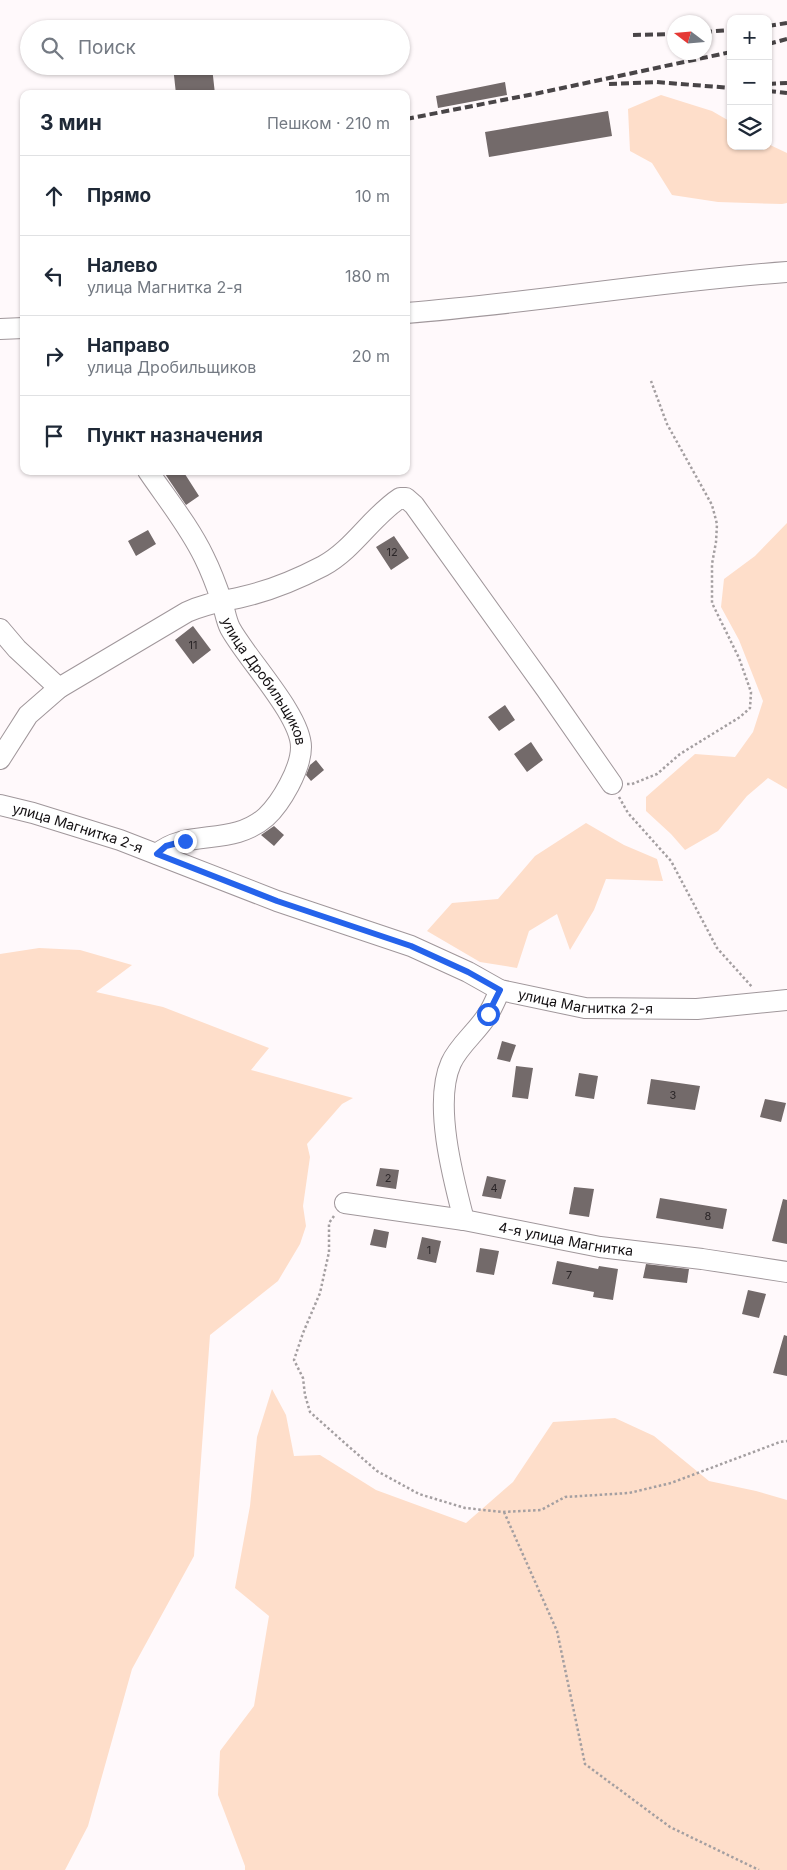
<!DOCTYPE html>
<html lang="ru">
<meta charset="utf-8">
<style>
:root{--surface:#fff;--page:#f6f6f7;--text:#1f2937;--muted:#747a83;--line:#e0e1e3}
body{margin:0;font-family:Inter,sans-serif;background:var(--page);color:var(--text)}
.controls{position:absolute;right:15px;top:15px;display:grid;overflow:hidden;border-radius:10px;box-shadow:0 1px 4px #0004}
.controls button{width:45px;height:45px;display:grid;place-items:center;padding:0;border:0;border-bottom:1px solid var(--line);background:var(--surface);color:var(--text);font:25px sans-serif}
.compass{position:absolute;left:667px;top:15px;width:45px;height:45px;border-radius:50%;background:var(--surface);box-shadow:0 1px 4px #0004;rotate:286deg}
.stop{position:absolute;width:15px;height:15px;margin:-11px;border:4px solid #2563eb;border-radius:50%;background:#fff}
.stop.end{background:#2563eb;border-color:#fff;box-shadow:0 1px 5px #0008}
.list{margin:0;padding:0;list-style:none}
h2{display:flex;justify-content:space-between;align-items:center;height:65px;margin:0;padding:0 20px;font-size:21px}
h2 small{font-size:16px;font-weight:400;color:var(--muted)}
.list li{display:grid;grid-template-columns:32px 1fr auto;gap:15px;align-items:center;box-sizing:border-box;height:80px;padding:0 20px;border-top:1px solid var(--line)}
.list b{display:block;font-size:19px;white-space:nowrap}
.list p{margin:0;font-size:16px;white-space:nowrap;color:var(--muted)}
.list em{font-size:16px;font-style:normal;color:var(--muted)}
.icon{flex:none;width:28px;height:28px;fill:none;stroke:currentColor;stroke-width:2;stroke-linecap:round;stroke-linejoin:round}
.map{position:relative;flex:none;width:787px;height:1870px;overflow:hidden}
.search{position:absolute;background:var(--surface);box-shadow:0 1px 4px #0004;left:20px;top:20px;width:390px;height:55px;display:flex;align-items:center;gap:12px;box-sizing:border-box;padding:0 18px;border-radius:28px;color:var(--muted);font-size:19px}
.panel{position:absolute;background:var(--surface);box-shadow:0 1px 4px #0004;left:20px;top:90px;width:390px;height:385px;border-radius:10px}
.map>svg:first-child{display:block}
</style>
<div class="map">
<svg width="787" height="1870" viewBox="0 0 787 1870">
<rect width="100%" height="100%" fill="#fff9fb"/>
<path fill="#fedeca" d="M661,95L712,111L731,122V146H768V144L787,153V203L782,204L718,202L672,195L652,163L630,151L628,109Z
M787,523V789L768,778L747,796L718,831L685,850L671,834L646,811V797L695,754L735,757L753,732L763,701L739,640L721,607L724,579L755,556Z
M586,823L624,845L657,859L663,881L606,879L594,910L570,950L557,914L529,931L517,968L480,962L427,931L452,903L498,899L535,856Z
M39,948L80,950L132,965L96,992L163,1007L269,1048L251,1070L353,1098L342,1104L307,1144L310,1157L303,1206L306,1226L300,1244L278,1281L210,1335L194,1556L132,1669L88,1826L65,1870H0V954Z
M272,1389L286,1415L294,1456L320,1455L376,1490L466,1523L513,1482L553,1422L615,1418L654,1436L709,1481L756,1491L787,1500V1870H245V1866L218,1795L220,1751L254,1706L269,1616L235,1588L250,1506L257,1437Z"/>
<path fill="#736a6a" d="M173,66H190V69L212,67L215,94H176Z
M505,82L507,95L438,108L436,96Z
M608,111L612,136L489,157L485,132Z
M163,471H183L199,496L186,505Z
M148,530L156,544L136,556L128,541Z
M394,536L409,558L391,570L376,547Z
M193,626L211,650L193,664L175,640Z
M505,705L515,720L499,731L488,717Z
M531,742L543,760L527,772L514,754Z
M316,760L324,770L311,781L306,775L310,765Z
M274,826L284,835L274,846L261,835Z
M502,1041L516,1045L510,1062L497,1059Z
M516,1066L533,1068L528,1099L512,1097Z
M579,1073L598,1076L594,1099L575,1096Z
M651,1079L700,1086L695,1110L647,1104Z
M765,1099L786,1103L781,1122L760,1117Z
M380,1168L399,1170L396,1189L376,1186Z
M487,1176L506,1180L501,1199L482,1196Z
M574,1187L594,1189L589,1217L569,1214Z
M660,1198L727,1209L723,1229L656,1218Z
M783,1199L787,1200V1244L772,1241Z
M374,1229L389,1232L386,1248L370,1245Z
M422,1237L441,1241L436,1263L417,1259Z
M480,1248L499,1251L494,1275L476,1272Z
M557,1261L598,1269L599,1266L618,1269L613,1300L593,1297L594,1292L552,1284Z
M646,1264L689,1269L687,1283L643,1278Z
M748,1290L766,1294L759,1318L742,1314Z
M784,1335L787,1336V1376L773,1373Z"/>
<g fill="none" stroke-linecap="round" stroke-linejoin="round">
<defs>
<g id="minor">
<path d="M406,313C534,303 660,281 787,272"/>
<path d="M0,329L24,328"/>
<path id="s1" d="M148,471C167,499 189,526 204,557C211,571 217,587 222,602C225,611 226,620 230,628C246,658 301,715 301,747C301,769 281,803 266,817C232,847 188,828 157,854"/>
<path d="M0,629L17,649L59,688"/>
<path d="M0,759L28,715L59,688L187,612C207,603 220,602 242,597C269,591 298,579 323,566C354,549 371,517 400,498H406L414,505L546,689L612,784"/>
<path id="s2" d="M0,805L33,813L120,840L277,901L411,946L468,972L500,990L585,1008L697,1009L787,1000"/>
<path id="s3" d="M345,1203L464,1220L600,1247L702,1259L787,1272"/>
<path d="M464,1220C453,1178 433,1103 451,1063C459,1045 478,1031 488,1014C493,1007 496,998 500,990"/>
</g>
</defs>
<use href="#minor" stroke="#a0979b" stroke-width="22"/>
<path stroke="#a49fa1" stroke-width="2.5" stroke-dasharray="2.5 2.5" stroke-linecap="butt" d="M627,784H632L657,774L680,754L740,717L750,708L751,692L739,658L712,603V564L716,542L717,524L712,505L667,424L651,381
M619,797L628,813L671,861L717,948L753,988
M334,1216L329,1223V1252L320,1293L303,1333L294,1360L303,1378L305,1395L310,1412L347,1445L377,1471L419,1494L465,1508L503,1512L541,1510L565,1497L629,1493L671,1483L780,1442L787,1441
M504,1512L557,1631L585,1764L670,1827L759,1870"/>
<use href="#minor" stroke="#fff" stroke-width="20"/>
<path stroke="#494547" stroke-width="4" stroke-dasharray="8 4" stroke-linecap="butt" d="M768,26L787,23
M704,32L731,30
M633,35L674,34
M768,44L787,39
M609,84L656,82L731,88
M768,84L787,83
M768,91L787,93
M406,119L539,93L731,52"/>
</g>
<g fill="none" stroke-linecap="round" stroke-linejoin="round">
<path stroke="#2563eb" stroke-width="6" d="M185,841L166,846L157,854L277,901L411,946L468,972L500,990L488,1014"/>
</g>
<g text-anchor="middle" stroke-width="4" stroke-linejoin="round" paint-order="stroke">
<g font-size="11" fill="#2b2628">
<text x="392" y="556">12</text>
<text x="193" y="649">11</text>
<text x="673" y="1099">3</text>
<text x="388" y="1182">2</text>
<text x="494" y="1192">4</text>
<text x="708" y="1220">8</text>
<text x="429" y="1254">1</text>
<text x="569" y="1279">7</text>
</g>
<g font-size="14" fill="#131012" stroke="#fff9fb">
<text dy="5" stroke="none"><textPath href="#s1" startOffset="242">улица Дробильщиков</textPath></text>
<text dy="5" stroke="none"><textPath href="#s2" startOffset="81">улица Магнитка 2-я</textPath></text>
<text dy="5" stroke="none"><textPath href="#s2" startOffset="621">улица Магнитка 2-я</textPath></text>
<text dy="5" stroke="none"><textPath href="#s3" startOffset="224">4-я улица Магнитка</textPath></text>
</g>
</g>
</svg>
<div class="controls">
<button>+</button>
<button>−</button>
<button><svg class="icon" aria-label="layers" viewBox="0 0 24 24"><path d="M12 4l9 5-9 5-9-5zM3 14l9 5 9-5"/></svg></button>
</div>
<svg class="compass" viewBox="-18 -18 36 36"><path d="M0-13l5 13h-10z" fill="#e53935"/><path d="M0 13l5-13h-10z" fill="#747a83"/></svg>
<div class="stop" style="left:488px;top:1014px"></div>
<div class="stop end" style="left:185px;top:841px"></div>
<div class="search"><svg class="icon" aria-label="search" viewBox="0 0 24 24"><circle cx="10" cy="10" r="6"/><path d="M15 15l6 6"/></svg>Поиск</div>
<section class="panel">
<h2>3 мин<small>Пешком · 210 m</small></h2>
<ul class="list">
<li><svg class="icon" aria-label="ahead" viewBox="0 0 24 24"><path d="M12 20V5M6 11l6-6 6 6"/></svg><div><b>Прямо</b></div><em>10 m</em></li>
<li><svg class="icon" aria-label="left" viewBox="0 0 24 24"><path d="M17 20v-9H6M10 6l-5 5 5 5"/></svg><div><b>Налево</b><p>улица Магнитка 2-я</p></div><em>180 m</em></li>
<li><svg class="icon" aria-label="right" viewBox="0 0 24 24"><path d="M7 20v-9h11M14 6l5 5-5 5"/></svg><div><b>Направо</b><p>улица Дробильщиков</p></div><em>20 m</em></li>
<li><svg class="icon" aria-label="arrive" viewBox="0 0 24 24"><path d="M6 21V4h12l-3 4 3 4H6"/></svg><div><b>Пункт назначения</b></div></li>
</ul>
</section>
</div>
